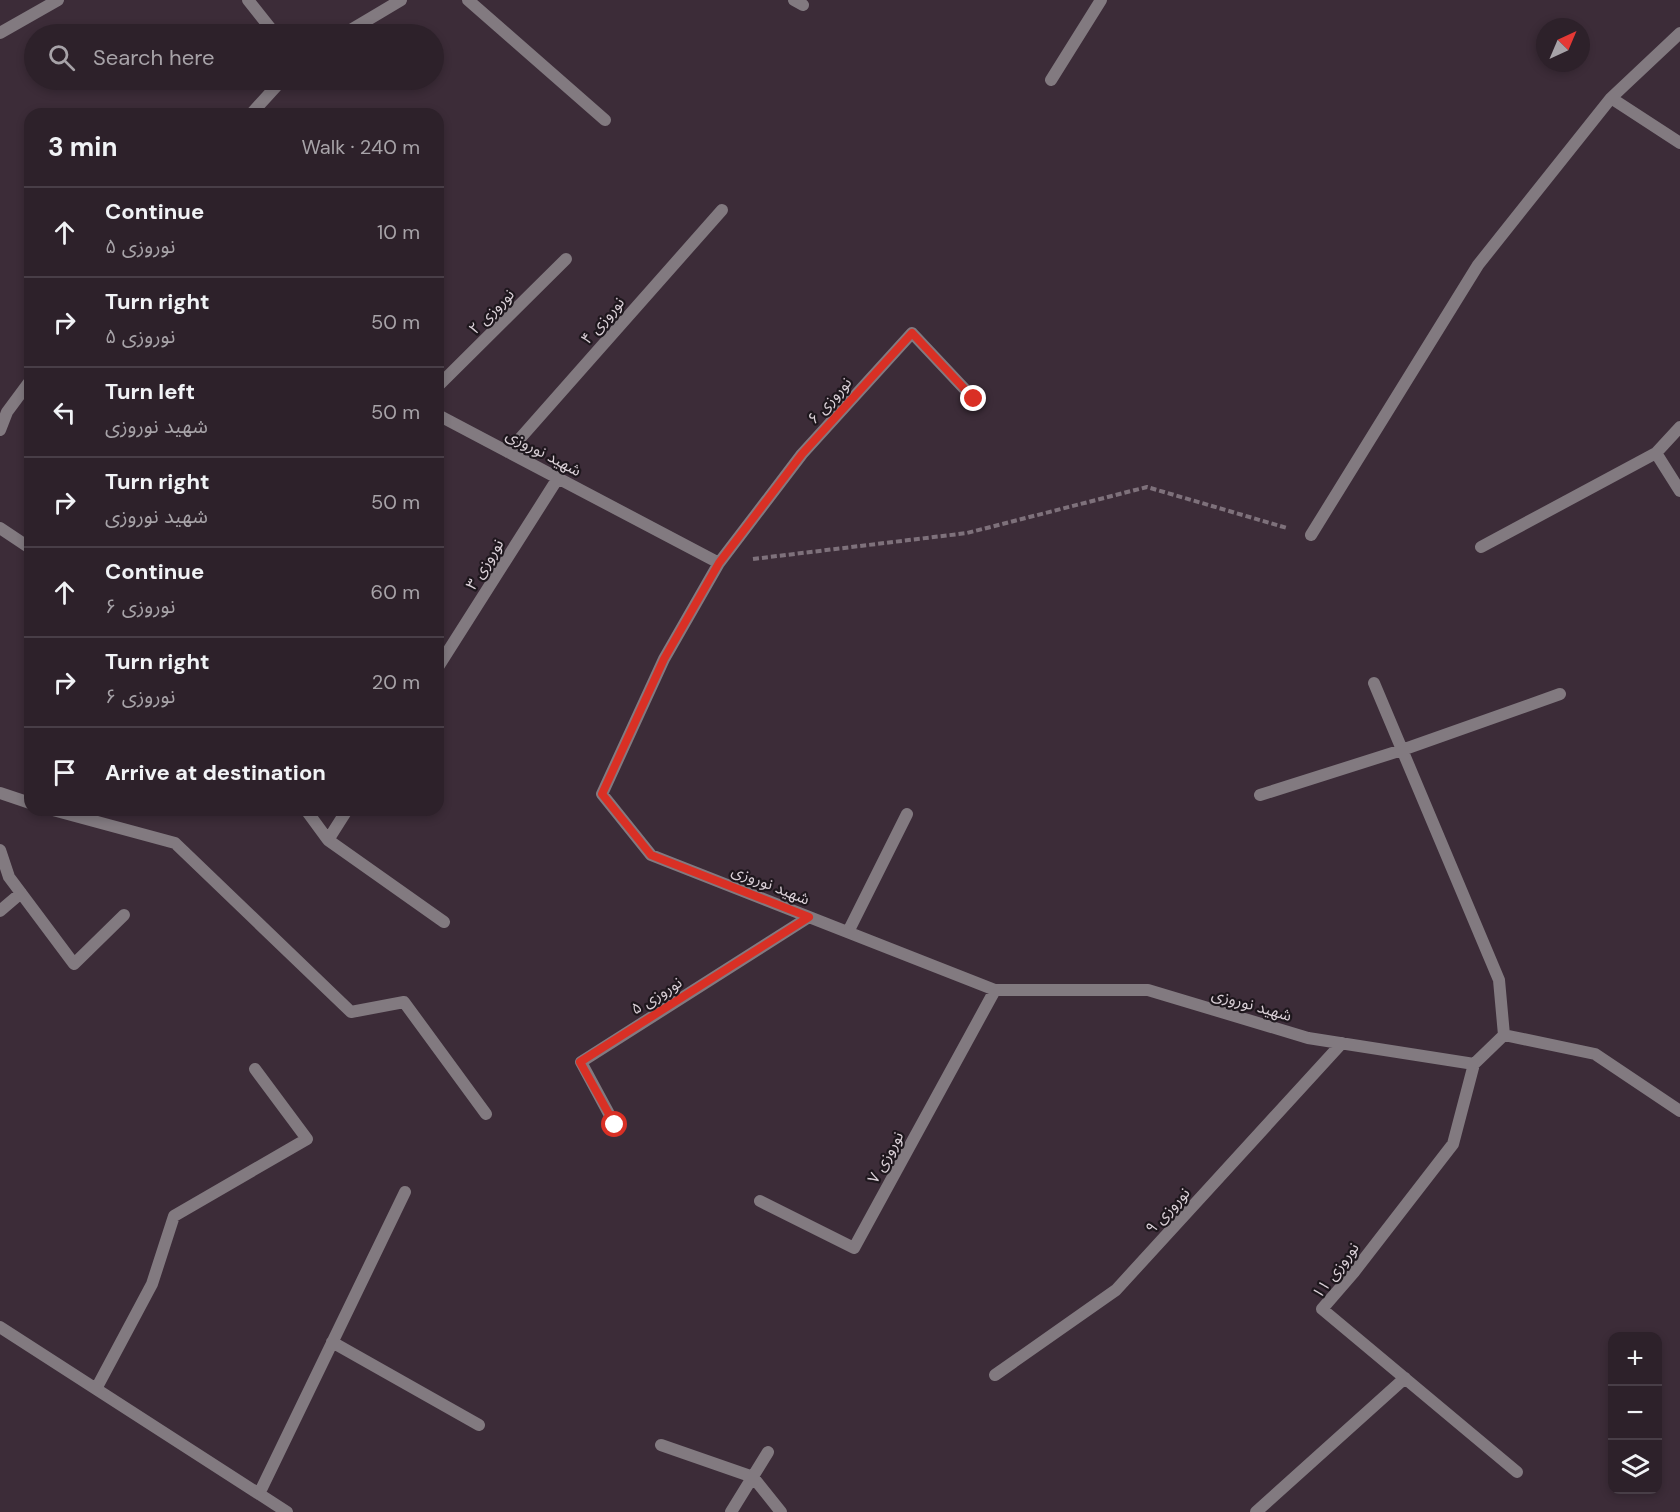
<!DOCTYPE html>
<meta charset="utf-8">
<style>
:root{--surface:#2d212a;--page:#392e36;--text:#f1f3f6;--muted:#a7a3a8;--line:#483e47}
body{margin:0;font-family:"DM Sans","Noto Sans Arabic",sans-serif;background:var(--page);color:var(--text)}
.controls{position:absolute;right:18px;bottom:18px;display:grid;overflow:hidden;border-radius:12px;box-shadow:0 3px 9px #0003}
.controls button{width:54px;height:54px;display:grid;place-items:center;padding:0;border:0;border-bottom:2px solid var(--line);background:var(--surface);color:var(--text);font:30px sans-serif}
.compass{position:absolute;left:1536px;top:18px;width:54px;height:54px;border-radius:50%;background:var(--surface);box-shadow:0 3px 9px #0003;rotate:44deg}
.stop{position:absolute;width:18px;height:18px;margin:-14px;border:4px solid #d93025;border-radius:50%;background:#fff}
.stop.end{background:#d93025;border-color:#fff;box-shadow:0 2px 6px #0008}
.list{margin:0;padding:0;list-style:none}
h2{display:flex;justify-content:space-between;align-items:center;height:78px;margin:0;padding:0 24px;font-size:26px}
h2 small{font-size:20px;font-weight:400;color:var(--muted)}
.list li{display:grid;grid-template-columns:39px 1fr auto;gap:18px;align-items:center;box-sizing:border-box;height:90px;padding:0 24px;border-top:2px solid var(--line)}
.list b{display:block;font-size:22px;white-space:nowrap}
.list p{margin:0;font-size:20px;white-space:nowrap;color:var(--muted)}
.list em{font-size:20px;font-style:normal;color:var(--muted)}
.icon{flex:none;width:33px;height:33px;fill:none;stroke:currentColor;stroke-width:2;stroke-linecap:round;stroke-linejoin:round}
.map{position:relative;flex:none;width:1680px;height:1512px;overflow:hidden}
.search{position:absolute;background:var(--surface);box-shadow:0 3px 9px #0003;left:24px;top:24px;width:420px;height:66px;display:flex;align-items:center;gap:15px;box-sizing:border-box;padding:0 21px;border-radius:33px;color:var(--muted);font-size:22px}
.panel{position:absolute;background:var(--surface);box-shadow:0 3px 9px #0003;left:24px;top:108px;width:420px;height:708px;border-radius:18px}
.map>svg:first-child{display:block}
</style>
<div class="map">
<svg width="1680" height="1512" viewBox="0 0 1680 1512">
<rect width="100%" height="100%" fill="#3c2c38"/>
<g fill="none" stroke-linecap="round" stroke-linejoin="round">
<path stroke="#7e717b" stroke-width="4" stroke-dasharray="6 3" stroke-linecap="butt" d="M753,559L967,533L1147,487L1287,528"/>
<path stroke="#827a80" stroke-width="12" d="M248,0L275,34
M468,0L605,120
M794,0L803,5
M0,33L58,0
M1680,33L1611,98L1680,143
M344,34L401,0
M1051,80L1101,0
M251,114L282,80
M438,386L566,259
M438,415L719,563L664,659L602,794L651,855L995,990H1148L1308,1038L1474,1064L1504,1035
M1680,427L1656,453L1680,491
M0,430L7,412L30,381
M508,452L722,210
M0,528L30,548
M1311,535L1478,265L1611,98
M1481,547L1656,453
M719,563L802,454L912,333L974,399
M438,667L558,478
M1374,683L1499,980L1504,1035
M0,793L30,803
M1260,795L1402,750L1560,694
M53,810L175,843L351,1012L404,1002L486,1114
M306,810L328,840
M347,810L328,840L444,922
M0,850L9,877L74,964L124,915
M0,911L21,893
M848,932L907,814
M1504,1035L1595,1054L1680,1111
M1474,1064L1453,1144L1354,1272L1322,1309L1517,1472
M615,1125L581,1062L809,917
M760,1201L854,1248L995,990
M0,1327L287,1512
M332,1342L479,1425
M995,1375L1116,1290L1342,1043
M96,1389L152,1284L174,1216L307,1139L255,1069
M661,1445L753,1477L781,1512
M259,1494L405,1192
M731,1512L768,1452
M1256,1512L1405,1378"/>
</g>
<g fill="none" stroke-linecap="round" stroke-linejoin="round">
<path stroke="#d93025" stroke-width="8" d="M615,1125L580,1062L809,917L651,855L602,794L664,659L719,563L802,454L912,333L974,399"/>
</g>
<g text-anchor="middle" stroke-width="4.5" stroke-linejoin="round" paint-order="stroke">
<g font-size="16" fill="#dad0d7" stroke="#1e171d">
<text transform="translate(491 311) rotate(-45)" y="6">نوروزی ۲</text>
<text transform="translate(602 320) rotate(-49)" y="6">نوروزی ۴</text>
<text transform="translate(829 400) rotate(-48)" y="6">نوروزی ۶</text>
<text transform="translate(544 452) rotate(28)" y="6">شهید نوروزی</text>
<text transform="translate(484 564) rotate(-58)" y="6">نوروزی ۳</text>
<text transform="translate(771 884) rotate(22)" y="6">شهید نوروزی</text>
<text transform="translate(656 995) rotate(-32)" y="6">نوروزی ۵</text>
<text transform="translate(1252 1004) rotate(16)" y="6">شهید نوروزی</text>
<text transform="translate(885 1157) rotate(-61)" y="6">نوروزی ۷</text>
<text transform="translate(1167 1210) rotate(-47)" y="6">نوروزی ۹</text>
<text transform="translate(1335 1270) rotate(-53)" y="6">نوروزی ۱۱</text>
</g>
</g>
</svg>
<div class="controls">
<button>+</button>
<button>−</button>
<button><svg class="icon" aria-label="layers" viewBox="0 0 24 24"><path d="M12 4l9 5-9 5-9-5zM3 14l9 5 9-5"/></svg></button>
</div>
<svg class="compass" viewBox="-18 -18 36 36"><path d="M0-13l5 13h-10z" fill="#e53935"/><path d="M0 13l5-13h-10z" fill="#a7a3a8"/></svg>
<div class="stop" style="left:615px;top:1125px"></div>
<div class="stop end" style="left:974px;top:399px"></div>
<div class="search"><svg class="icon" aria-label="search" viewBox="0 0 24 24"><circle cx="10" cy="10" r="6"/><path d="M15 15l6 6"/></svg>Search here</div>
<section class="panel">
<h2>3 min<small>Walk · 240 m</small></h2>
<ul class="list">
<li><svg class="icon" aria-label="ahead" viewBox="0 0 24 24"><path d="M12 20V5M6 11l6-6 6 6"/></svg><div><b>Continue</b><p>نوروزی ۵</p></div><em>10 m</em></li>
<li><svg class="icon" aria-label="right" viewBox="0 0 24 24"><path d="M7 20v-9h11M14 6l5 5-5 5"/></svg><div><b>Turn right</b><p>نوروزی ۵</p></div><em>50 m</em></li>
<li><svg class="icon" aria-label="left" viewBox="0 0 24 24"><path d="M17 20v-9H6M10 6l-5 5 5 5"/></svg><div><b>Turn left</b><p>شهید نوروزی</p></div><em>50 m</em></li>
<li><svg class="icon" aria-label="right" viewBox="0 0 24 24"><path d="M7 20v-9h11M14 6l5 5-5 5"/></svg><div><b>Turn right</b><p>شهید نوروزی</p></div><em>50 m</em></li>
<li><svg class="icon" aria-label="ahead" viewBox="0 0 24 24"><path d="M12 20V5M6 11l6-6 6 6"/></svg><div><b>Continue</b><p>نوروزی ۶</p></div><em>60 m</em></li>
<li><svg class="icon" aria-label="right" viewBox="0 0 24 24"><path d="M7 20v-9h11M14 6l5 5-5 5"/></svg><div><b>Turn right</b><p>نوروزی ۶</p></div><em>20 m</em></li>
<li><svg class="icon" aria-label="arrive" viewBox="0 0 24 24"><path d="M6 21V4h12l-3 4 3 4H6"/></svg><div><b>Arrive at destination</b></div></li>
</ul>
</section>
</div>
